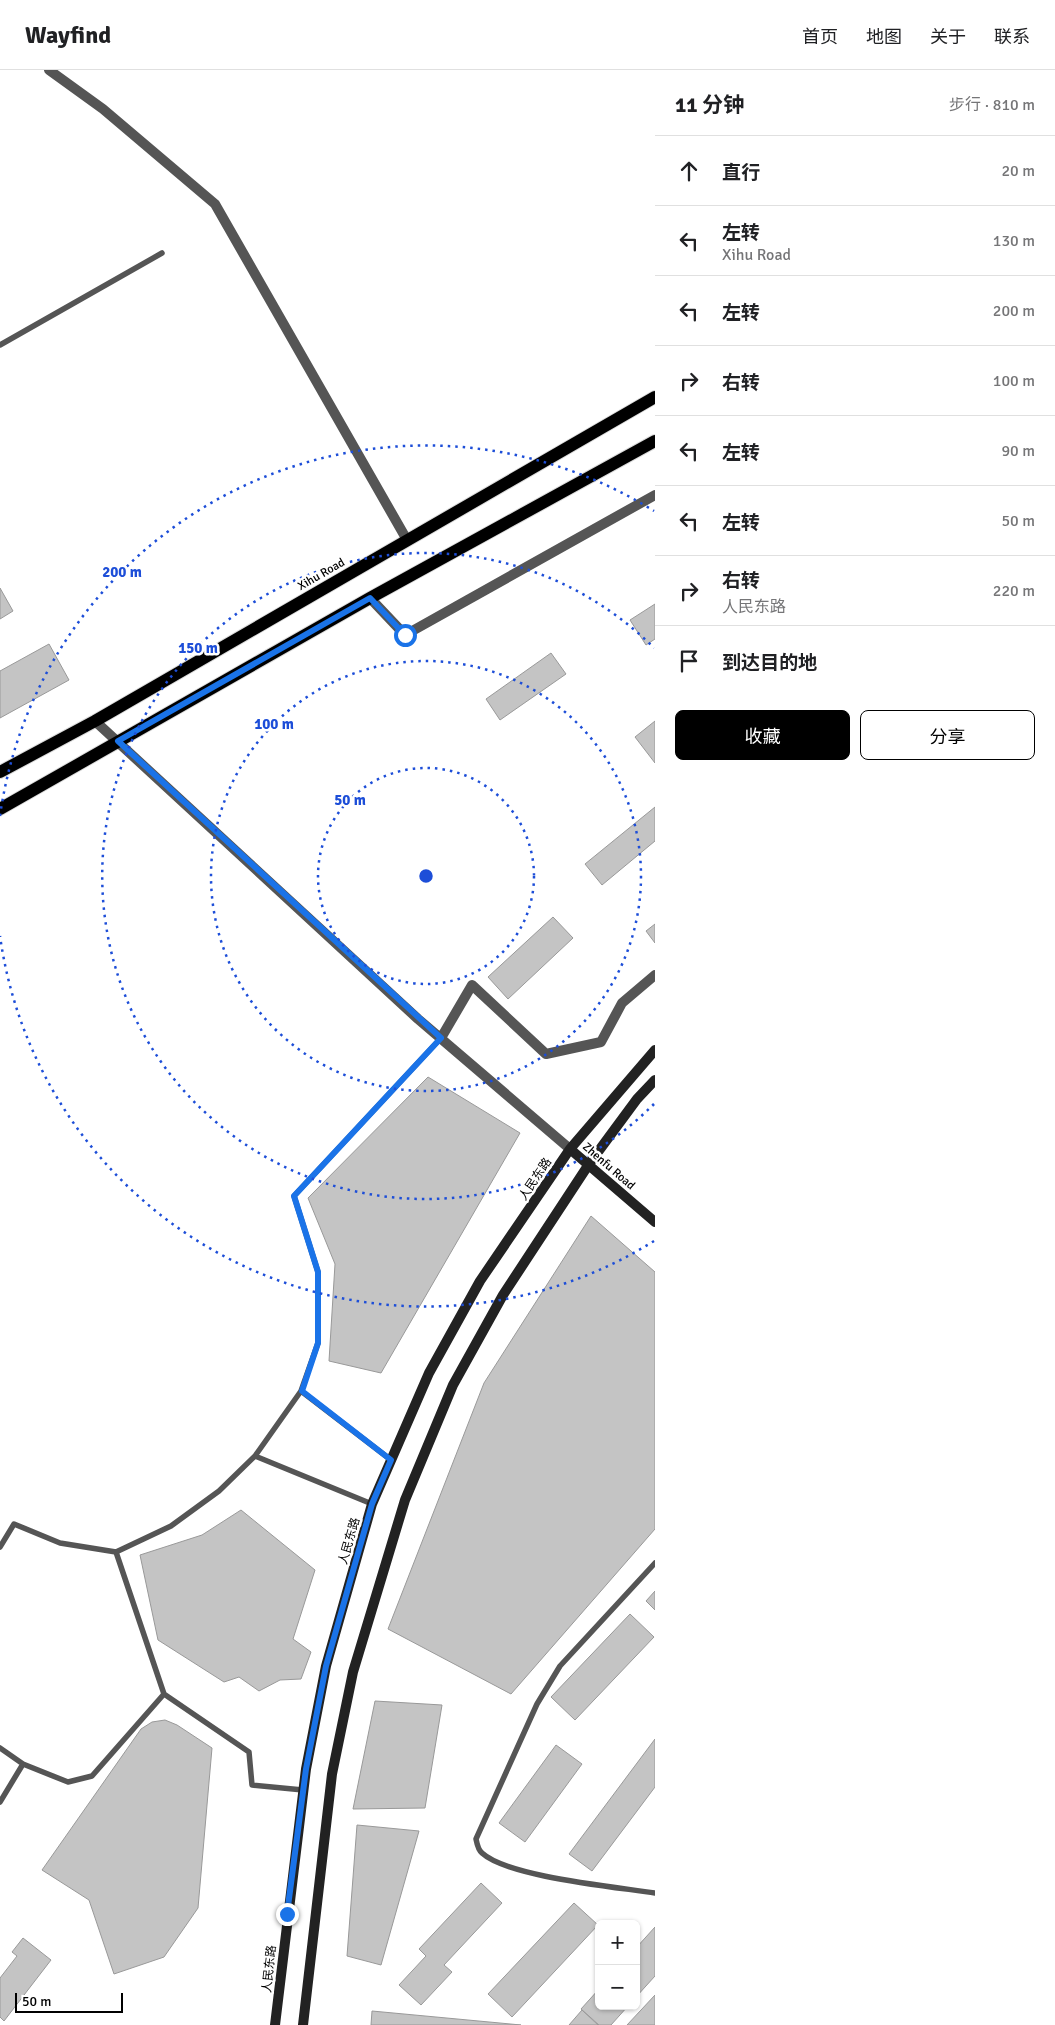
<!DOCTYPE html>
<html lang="zh">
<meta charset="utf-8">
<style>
:root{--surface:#fff;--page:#f6f6f6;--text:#202124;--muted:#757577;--line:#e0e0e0;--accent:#000}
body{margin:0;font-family:Signika,"Noto Sans SC",sans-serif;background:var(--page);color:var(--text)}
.controls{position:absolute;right:15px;bottom:15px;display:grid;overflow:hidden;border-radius:8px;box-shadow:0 1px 4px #0004}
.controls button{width:45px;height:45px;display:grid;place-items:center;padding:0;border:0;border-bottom:1px solid var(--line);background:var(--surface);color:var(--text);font:25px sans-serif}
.scale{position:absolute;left:15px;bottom:12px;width:108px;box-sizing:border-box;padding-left:5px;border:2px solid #000;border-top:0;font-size:14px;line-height:18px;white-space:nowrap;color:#000;-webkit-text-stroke:4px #fff;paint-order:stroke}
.stop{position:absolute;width:15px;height:15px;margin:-11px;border:4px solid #1a73e8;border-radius:50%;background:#fff}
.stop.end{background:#1a73e8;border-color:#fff;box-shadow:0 1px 5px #0008}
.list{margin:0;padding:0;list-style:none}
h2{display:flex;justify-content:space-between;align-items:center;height:65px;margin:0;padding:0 20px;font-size:21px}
h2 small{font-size:16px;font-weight:400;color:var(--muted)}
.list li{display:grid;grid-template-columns:32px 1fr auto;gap:15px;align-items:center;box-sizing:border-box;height:70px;padding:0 20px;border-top:1px solid var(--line)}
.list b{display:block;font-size:19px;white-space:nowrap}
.list p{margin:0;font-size:16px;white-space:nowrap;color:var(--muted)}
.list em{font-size:16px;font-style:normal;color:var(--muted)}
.actions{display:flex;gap:10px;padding:15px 20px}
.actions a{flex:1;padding:11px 0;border:1px solid var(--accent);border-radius:8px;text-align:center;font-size:18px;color:var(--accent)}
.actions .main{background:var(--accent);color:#fff}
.icon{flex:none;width:28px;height:28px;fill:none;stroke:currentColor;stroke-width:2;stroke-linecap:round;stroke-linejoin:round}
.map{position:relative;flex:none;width:655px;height:1955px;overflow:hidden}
header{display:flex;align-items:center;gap:30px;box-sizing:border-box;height:70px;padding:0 25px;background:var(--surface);border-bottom:1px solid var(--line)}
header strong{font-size:24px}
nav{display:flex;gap:28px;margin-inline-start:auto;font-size:18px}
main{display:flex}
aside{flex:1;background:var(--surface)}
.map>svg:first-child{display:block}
</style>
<header>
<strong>Wayfind</strong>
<nav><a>首页</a><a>地图</a><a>关于</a><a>联系</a></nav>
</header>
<main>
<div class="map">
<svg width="655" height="1955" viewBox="0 0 655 1955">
<rect width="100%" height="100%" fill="#fff"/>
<path fill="#c4c4c4" stroke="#999" d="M0,518L13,541L0,549Z
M655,534V569L646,575L630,550Z
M49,574L69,610L0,648V601Z
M551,583L566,604L500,650L486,629Z
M655,651V693L635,667Z
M655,737V771L602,815L585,794Z
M553,847L573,868L508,929L488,907Z
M655,854V873L646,861Z
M428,1007L520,1063L381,1303L329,1291L335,1194L308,1128Z
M591,1146L655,1202V1459L511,1624L388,1559L484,1313Z
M241,1440L315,1500L293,1569L311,1582L301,1609L280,1610L259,1621L239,1607L224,1612L158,1570L140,1485L202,1465Z
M655,1521V1540L646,1531Z
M630,1544L654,1567L575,1650L551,1627Z
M375,1631L442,1635L425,1738L353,1739Z
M165,1650L177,1655L212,1678L198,1838L164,1887L114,1904L89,1830L42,1800L141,1659L152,1652Z
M655,1669V1717L592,1801L569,1784Z
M556,1675L582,1694L525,1772L499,1753Z
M357,1755L419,1761L381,1895L347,1886Z
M481,1813L502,1833L444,1895L452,1902L421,1935L399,1915L426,1886L419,1879Z
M574,1833L598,1855L512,1947L488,1924Z
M655,1857V1906L636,1927V1878Z
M23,1868L51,1890L4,1951L0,1947V1908L17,1886L12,1882Z
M599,1919V1936H628L611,1955H599L581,1939Z
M655,1925V1955H627Z
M582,1940L598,1955H569Z
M372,1941L521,1955H371Z"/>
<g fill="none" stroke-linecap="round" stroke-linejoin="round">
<defs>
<path id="primary" d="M0,702L95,651L655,327
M0,739L370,528L655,371"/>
</defs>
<use href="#primary" stroke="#dbdbdb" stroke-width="14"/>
<path stroke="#555" stroke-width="5.5" d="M0,275L162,183
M301,1321L318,1273V1202L294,1126L441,968
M255,1386L301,1321L391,1390
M0,1477L14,1454L60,1473L116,1482L171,1456L219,1421L255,1386L372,1434
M116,1482L164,1624
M655,1493L560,1596L537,1634L476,1769C477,1774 478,1780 482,1783C508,1807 617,1817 655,1823
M0,1678L23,1694L68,1712L92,1706L164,1624L249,1682L252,1715L303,1720
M0,1732L23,1694"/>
<path stroke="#555" stroke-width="10" d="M49,0L103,39L215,134L407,470
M370,528L405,565L655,425
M95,651L418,949L570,1079
M441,968L472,915L546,984L601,972L622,933L655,905"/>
<path stroke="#222" stroke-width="10" d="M570,1079L655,1152
M275,1955L306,1699L326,1596L372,1434L429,1303L480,1211L570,1079L655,980
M303,1955L332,1704L353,1602L405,1430L453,1315L503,1225L589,1094L637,1029L655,1010"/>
<use href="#primary" stroke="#000" stroke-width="12"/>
</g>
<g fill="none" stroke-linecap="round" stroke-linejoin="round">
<path stroke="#1a73e8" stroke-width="6" d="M287,1844L306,1699L326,1596L372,1434L391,1390L302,1321L318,1273V1202L294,1126L441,968L118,671L370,528L405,565"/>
</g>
<g fill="none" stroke="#1d4ed8" stroke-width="2.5" stroke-dasharray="2.5 5">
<circle cx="426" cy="806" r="108"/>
<circle cx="426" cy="806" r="215"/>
<path d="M654 1034A323 323 0 1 1 654 578"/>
<path d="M654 1171A430 430 0 0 1 0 866M0 746A430 430 0 0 1 654 441"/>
</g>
<g text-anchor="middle" stroke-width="5" stroke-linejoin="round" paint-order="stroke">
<g font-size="12" fill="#000" stroke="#fff">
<text transform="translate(321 504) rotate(-30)" y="4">Xihu Road</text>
<text transform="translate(609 1096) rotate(41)" y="4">Zhenfu Road</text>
<text transform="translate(535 1109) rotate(-56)" y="4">人民东路</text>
<text transform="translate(349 1471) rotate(-74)" y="4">人民东路</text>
<text transform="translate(269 1899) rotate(-84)" y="4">人民东路</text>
</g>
</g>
<circle cx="426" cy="806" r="8" fill="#1d4ed8" stroke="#fff" stroke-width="2.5"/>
<g font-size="15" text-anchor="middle" font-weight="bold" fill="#1d4ed8" stroke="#fff" stroke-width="5" stroke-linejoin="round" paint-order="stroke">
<text x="122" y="507">200 m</text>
<text x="198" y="583">150 m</text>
<text x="274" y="659">100 m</text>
<text x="350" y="735">50 m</text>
</g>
</svg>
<div class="controls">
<button>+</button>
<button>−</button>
</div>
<div class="scale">50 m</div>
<div class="stop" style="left:405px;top:565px"></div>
<div class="stop end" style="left:287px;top:1844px"></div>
</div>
<aside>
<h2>11 分钟<small>步行 · 810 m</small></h2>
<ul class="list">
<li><svg class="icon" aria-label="ahead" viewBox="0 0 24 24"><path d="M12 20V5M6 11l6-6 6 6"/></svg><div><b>直行</b></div><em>20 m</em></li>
<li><svg class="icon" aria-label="left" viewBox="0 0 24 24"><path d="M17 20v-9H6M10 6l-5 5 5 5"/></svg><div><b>左转</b><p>Xihu Road</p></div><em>130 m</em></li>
<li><svg class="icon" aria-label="left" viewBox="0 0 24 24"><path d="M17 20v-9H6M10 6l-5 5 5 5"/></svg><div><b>左转</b></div><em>200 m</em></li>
<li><svg class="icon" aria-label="right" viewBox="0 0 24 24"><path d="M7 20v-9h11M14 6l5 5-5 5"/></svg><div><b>右转</b></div><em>100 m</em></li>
<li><svg class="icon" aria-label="left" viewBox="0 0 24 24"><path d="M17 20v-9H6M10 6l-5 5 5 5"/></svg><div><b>左转</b></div><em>90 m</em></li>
<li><svg class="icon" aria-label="left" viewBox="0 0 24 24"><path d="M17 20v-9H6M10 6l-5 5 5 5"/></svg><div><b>左转</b></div><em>50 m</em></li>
<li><svg class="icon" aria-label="right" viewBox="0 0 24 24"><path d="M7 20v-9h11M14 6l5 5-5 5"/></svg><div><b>右转</b><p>人民东路</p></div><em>220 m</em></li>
<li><svg class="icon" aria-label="arrive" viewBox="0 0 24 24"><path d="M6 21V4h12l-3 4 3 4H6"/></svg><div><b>到达目的地</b></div></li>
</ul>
<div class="actions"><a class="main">收藏</a><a>分享</a></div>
</aside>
</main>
